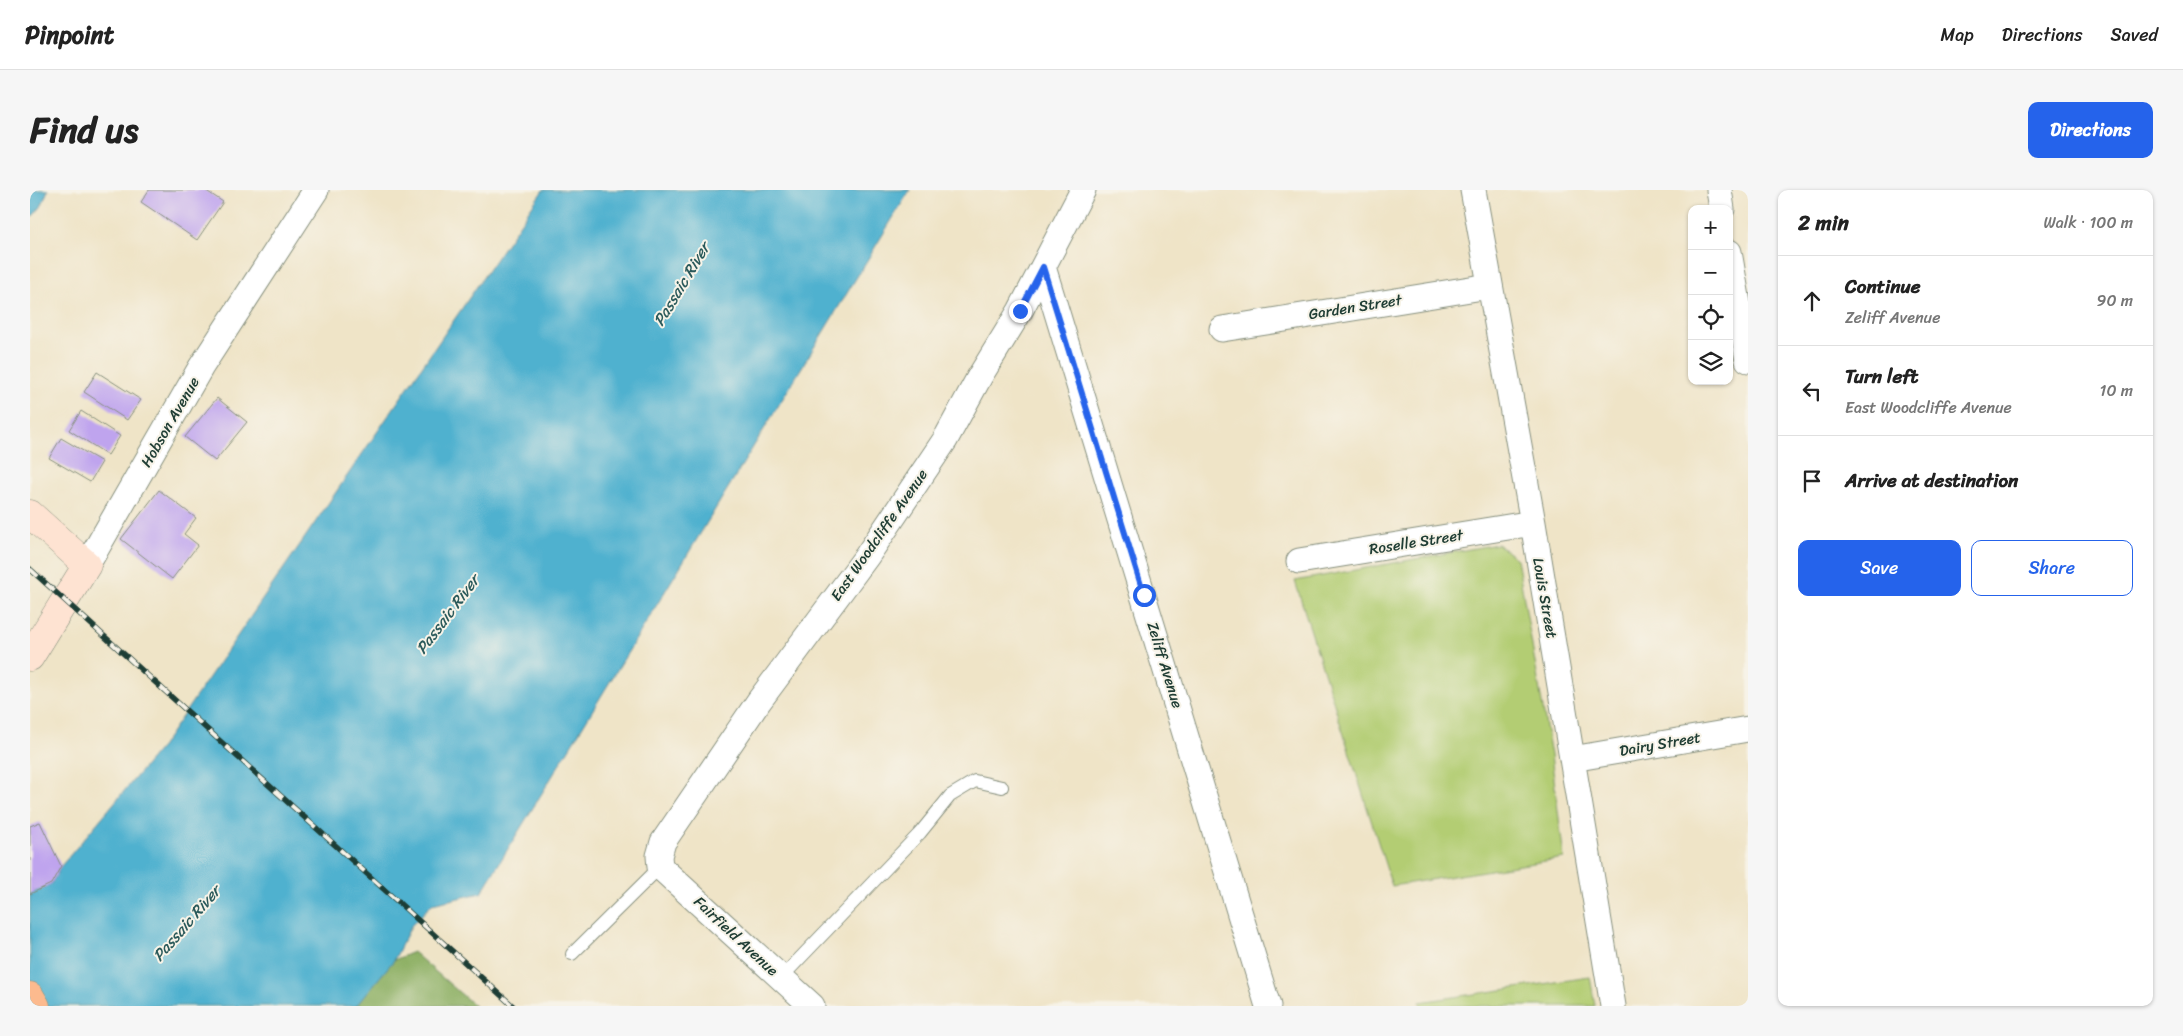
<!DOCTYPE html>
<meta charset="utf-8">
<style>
:root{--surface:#fff;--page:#f6f6f6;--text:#222;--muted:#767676;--line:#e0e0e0;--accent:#2563eb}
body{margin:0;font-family:Sriracha,sans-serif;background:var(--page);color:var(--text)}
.controls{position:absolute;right:15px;top:15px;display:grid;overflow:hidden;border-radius:10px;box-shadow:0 1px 4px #0004}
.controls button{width:45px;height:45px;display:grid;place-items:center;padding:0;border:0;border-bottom:1px solid var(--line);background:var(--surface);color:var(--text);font:25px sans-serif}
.stop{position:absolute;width:15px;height:15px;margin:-11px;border:4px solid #2563eb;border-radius:50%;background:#fff}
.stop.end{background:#2563eb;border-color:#fff;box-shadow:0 1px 5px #0008}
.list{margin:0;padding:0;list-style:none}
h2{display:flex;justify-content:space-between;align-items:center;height:65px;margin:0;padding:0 20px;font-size:21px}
h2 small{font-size:16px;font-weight:400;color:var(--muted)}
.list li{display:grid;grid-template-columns:32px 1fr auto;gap:15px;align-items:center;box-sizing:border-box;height:90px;padding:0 20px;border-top:1px solid var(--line)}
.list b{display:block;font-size:19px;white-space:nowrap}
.list p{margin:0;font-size:16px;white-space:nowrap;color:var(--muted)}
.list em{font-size:16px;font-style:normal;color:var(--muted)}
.actions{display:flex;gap:10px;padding:15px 20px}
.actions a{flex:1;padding:11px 0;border:1px solid var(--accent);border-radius:10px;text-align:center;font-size:18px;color:var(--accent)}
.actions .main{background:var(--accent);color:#fff}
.icon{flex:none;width:28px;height:28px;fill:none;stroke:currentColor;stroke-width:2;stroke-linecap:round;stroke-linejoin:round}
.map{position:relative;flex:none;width:1718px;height:816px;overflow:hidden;border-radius:10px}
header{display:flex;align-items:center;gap:30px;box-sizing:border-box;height:70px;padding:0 25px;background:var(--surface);border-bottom:1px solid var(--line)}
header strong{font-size:24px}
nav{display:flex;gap:28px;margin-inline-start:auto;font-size:18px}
.intro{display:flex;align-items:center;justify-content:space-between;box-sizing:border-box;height:120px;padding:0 30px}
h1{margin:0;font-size:35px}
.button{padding:12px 22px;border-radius:10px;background:var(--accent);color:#fff;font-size:18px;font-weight:700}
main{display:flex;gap:30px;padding:0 30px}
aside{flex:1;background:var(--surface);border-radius:10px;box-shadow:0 1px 4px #0004}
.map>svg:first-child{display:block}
</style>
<header>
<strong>Pinpoint</strong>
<nav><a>Map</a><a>Directions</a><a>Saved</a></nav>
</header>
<div class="intro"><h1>Find us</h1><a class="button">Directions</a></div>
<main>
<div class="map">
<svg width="1718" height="816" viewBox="0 0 1718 816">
<rect width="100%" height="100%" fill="#f7f3e8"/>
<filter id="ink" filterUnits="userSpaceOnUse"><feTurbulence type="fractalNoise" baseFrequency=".02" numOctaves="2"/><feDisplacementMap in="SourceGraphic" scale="10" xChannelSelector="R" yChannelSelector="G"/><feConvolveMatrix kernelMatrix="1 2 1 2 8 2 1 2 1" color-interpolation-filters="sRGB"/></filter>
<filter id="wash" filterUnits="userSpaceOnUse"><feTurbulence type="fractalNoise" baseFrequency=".0096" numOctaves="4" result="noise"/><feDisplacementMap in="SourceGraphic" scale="20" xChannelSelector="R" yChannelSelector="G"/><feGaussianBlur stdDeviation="1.12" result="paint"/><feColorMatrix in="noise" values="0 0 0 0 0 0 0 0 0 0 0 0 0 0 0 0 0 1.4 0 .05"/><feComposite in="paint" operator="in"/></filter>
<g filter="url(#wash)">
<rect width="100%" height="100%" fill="#efe4c7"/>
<path fill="#b3cd73" stroke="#698554" d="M1467,354L1487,369L1521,565L1534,668L1362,696L1265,391Z
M1560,787L1565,816H1391L1390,812Z"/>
<path fill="#8eb065" stroke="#56764c" d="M383,762L445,816H326L364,770Z"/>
<path fill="#50b1cf" stroke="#387782" d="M0,0H18L11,17L0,29Z
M513,0H880L451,703L402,714L381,736L364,770L326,816H0V704L21,694L31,676L132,556Z"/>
<g id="blocks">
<path fill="#bfa4ee" d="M119,0H175L193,12L167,50L111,12Z
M67,182L111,210L97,230L54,202Z
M187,208L217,232L185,271L155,247Z
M51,221L90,246L78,265L39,240Z
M31,248L72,272L60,292L19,268Z
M129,300L166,328L154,344L168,355L142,389L91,349Z
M10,632L31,676L21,694L0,704V636Z"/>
</g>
</g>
<g filter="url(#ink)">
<use href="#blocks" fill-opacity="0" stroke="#87907e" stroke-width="1"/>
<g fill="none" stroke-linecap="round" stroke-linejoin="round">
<defs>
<path id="lane" d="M542,764L630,677
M751,788L890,643L920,606L945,591L972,597"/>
<path id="street" d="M1443,0L1503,333L1583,816
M1689,0L1692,19
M1699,62L1718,170
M1013,77L1238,816
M1192,139L1459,96
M1269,371L1503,333
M57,375L171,177L286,0
M1542,569L1718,539
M782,816L630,677L629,666L633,652L729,511L837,366L915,250L950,186L990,121L1053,0"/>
<path id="secondary" d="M0,324L57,375L0,467"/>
<path id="primary" d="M0,806L6,816"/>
</defs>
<use href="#lane" stroke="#87907e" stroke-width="14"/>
<use href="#street" stroke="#87907e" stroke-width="27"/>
<use href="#secondary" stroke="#87907e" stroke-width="29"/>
<use href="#primary" stroke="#87907e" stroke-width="29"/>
<use href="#lane" stroke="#fff" stroke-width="12"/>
<use href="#street" stroke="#fff" stroke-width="25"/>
<use href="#secondary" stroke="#fee3d2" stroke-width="28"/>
<use href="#primary" stroke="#fcba8e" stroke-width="28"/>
<defs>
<path id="rail" d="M0,379L483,816"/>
</defs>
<use href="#rail" stroke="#1f3d34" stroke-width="5.5"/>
<use href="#rail" stroke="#f7f3e8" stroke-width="4" stroke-dasharray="11" stroke-linecap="butt"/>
</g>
</g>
<g fill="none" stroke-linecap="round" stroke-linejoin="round" filter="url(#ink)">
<path stroke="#2563eb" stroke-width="6" d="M990,121L1013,77L1114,405"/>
</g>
<g text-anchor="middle" stroke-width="4" stroke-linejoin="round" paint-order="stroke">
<g font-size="15" fill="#1f3d34" stroke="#f7f3e8">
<text transform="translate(1325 117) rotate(-9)" y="5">Garden Street</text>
<text transform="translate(140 232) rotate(-60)" y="5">Hobson Avenue</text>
<text transform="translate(849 345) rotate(-55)" y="5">East Woodcliffe Avenue</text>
<text transform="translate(1386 352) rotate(-9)" y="5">Roselle Street</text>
<text transform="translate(1515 408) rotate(80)" y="5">Louis Street</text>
<text transform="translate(1135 475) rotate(73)" y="5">Zeliff Avenue</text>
<text transform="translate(1630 554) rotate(-10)" y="5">Dairy Street</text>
<text transform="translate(706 746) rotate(43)" y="5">Fairfield Avenue</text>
</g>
<g font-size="16" font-style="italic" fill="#2b5a5b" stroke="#f7f3e8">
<text transform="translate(651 94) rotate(-59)" y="6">Passaic River</text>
<text transform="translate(417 424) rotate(-53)" y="6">Passaic River</text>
<text transform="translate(156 733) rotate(-49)" y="6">Passaic River</text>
</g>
</g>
</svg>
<div class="controls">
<button>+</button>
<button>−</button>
<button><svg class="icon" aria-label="locate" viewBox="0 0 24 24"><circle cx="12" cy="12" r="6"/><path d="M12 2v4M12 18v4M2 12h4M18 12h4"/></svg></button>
<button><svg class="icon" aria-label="layers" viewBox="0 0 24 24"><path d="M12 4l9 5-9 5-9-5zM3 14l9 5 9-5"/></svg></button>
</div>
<div class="stop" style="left:1114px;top:405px"></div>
<div class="stop end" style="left:990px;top:121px"></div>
</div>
<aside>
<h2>2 min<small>Walk · 100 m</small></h2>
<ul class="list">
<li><svg class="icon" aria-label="ahead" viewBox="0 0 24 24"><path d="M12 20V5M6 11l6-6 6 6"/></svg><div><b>Continue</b><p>Zeliff Avenue</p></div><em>90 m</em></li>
<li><svg class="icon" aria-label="left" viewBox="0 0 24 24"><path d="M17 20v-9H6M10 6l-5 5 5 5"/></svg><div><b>Turn left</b><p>East Woodcliffe Avenue</p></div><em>10 m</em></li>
<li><svg class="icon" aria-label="arrive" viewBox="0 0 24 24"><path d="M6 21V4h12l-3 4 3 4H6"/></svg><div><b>Arrive at destination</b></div></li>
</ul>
<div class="actions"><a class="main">Save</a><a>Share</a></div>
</aside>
</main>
